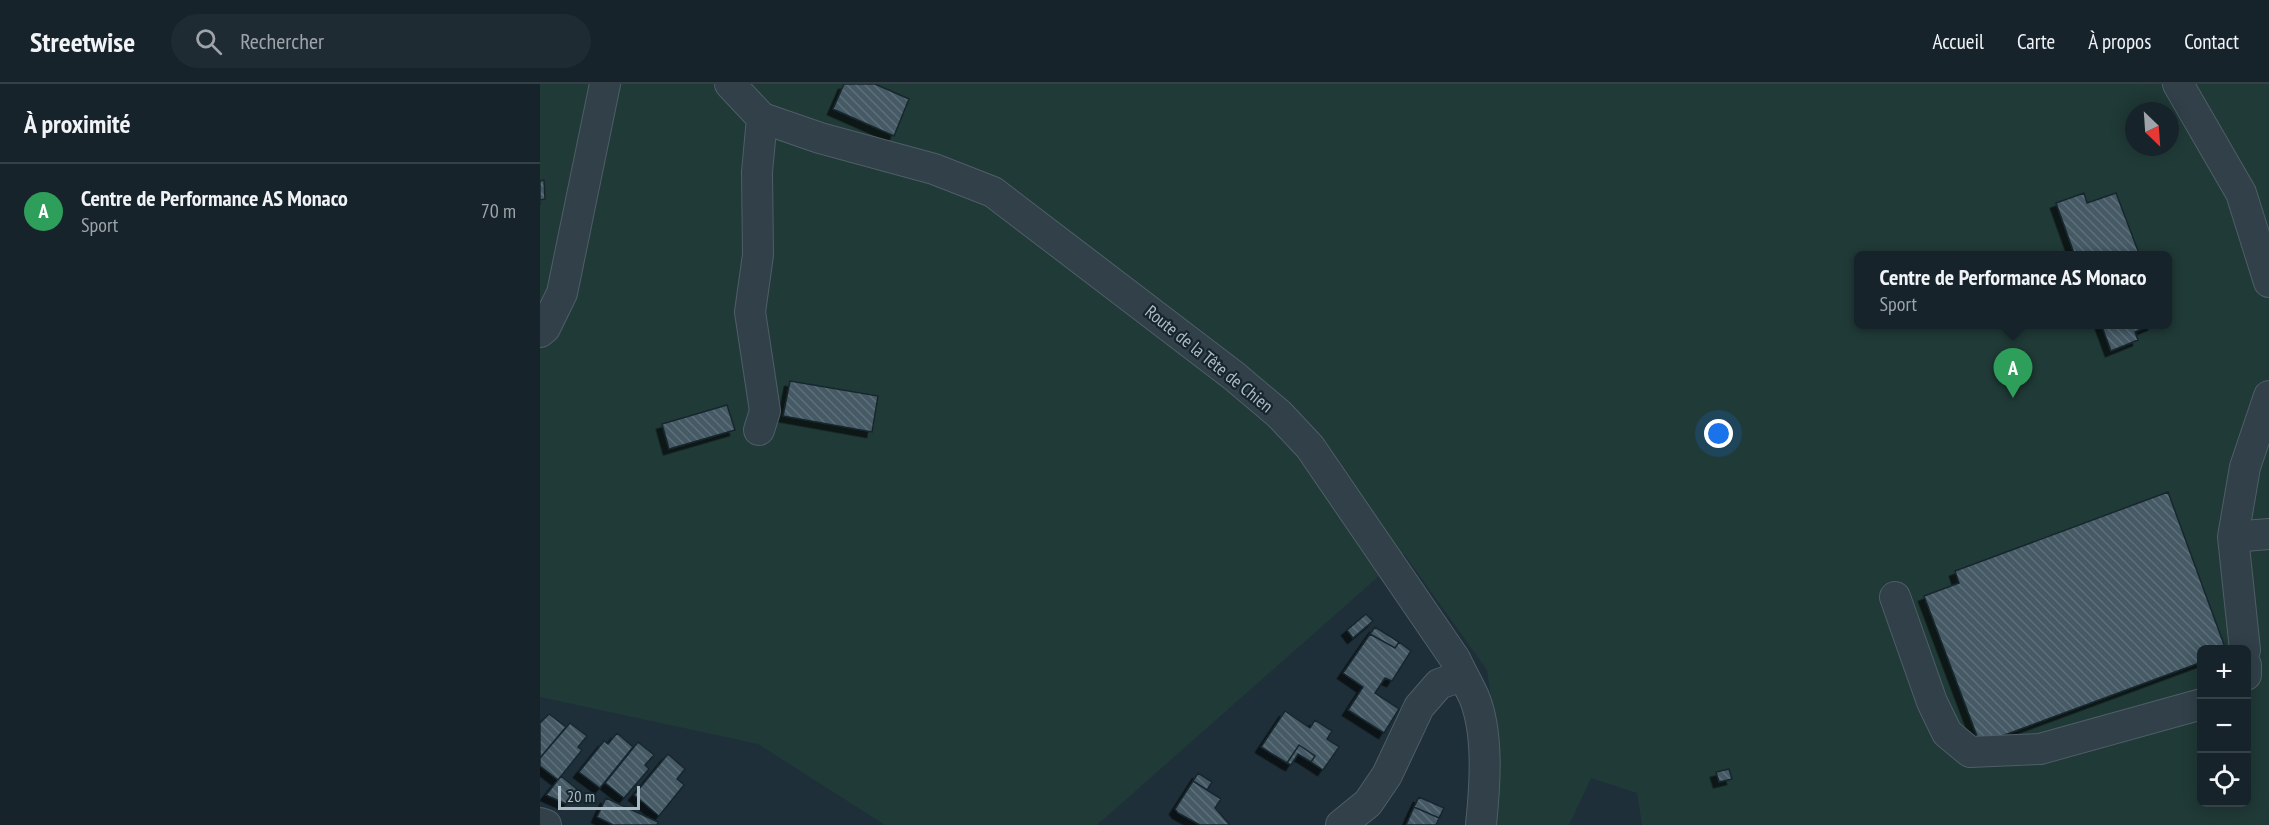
<!DOCTYPE html>
<html lang="fr">
<meta charset="utf-8">
<style>
:root{--surface:#16232b;--page:#1f2b33;--text:#f1f3f6;--muted:#9ea4a9;--line:#354047;--accent:#77caff}
body{margin:0;font-family:"PT Sans Narrow",sans-serif;background:var(--page);color:var(--text)}
.controls{position:absolute;right:18px;bottom:18px;display:grid;overflow:hidden;border-radius:9px;box-shadow:0 3px 15px #0003}
.controls button{width:54px;height:54px;display:grid;place-items:center;padding:0;border:0;border-bottom:2px solid var(--line);background:var(--surface);color:var(--text);font:30px sans-serif}
.compass{position:absolute;left:1585px;top:18px;width:54px;height:54px;border-radius:50%;background:var(--surface);box-shadow:0 3px 15px #0003;rotate:155deg}
.scale{position:absolute;left:18px;bottom:15px;width:82px;box-sizing:border-box;padding-left:6px;border:3px solid #abbcc6;border-top:0;font-size:16px;line-height:21px;white-space:nowrap;color:#abbcc6;-webkit-text-stroke:4px #17252d;paint-order:stroke}
.you{position:absolute;left:1179px;top:350px;width:21px;height:21px;margin:-15px;border:4px solid #fff;border-radius:50%;background:#1a73e8;box-shadow:0 0 0 9px #1a73e833}
.badge{display:grid;place-items:center;width:39px;height:39px;border-radius:50%;background:var(--accent);color:#fff;font-size:20px;font-weight:700}
.pin{position:absolute;translate:-50% -50px;filter:drop-shadow(0 2px 3px #0008)}
.pin::after{content:'';position:absolute;top:32px;width:21px;height:18px;background:inherit;clip-path:polygon(0 0,100% 0,50% 100%)}
.popup{position:absolute;left:1314px;top:167px;width:318px;height:78px;box-sizing:border-box;display:grid;place-content:center;border-radius:9px;background:var(--surface);filter:drop-shadow(0 2px 4px #0005);font-size:20px;white-space:nowrap;color:var(--muted)}
.popup b{font-size:22px;color:var(--text)}
.popup::after{content:'';position:absolute;left:50%;top:100%;margin-left:-12px;border:12px solid transparent;border-top-color:var(--surface)}
.list{margin:0;padding:0;list-style:none}
h2{display:flex;justify-content:space-between;align-items:center;height:78px;margin:0;padding:0 24px;font-size:26px}
h2 small{font-size:20px;font-weight:400;color:var(--muted)}
.list li{display:grid;grid-template-columns:39px 1fr auto;gap:18px;align-items:center;box-sizing:border-box;height:96px;padding:0 24px;border-top:2px solid var(--line)}
.list b{display:block;font-size:22px;white-space:nowrap}
.list p{margin:0;font-size:20px;white-space:nowrap;color:var(--muted)}
.list em{font-size:20px;font-style:normal;color:var(--muted)}
.icon{flex:none;width:33px;height:33px;fill:none;stroke:currentColor;stroke-width:2;stroke-linecap:round;stroke-linejoin:round}
.map{position:relative;flex:none;width:1729px;height:741px;overflow:hidden}
header{display:flex;align-items:center;gap:36px;box-sizing:border-box;height:84px;padding:0 30px;background:var(--surface);border-bottom:2px solid var(--line)}
header strong{font-size:28px}
nav{display:flex;gap:33px;margin-inline-start:auto;font-size:21px}
.search{width:420px;height:54px;background:var(--page);display:flex;align-items:center;gap:15px;box-sizing:border-box;padding:0 21px;border-radius:33px;color:var(--muted);font-size:22px}
main{display:flex}
aside{flex:1;background:var(--surface)}
.map>svg:first-child{display:block}
</style>
<header>
<strong>Streetwise</strong>
<div class="search"><svg class="icon" aria-label="search" viewBox="0 0 24 24"><circle cx="10" cy="10" r="6"/><path d="M15 15l6 6"/></svg>Rechercher</div>
<nav><a>Accueil</a><a>Carte</a><a>À propos</a><a>Contact</a></nav>
</header>
<main>
<aside>
<h2>À proximité<small></small></h2>
<ul class="list">
<li><span class="badge" style="background:#2e9e5b">A</span><div><b>Centre de Performance AS Monaco</b><p>Sport</p></div><em>70 m</em></li>
</ul>
</aside>
<div class="map">
<svg width="1729" height="741" viewBox="0 0 1729 741">
<defs>
<pattern id="building-back-hatch" width="6" height="6" patternUnits="userSpaceOnUse" patternTransform="scale(1.5)"><rect width="6" height="6" fill="#455a65"/><path d="M-1 5l2 2M0 0l6 6M5-1l2 2" fill="none" stroke="#5d707a"/></pattern>
<filter id="shadow"><feDropShadow dx="-5.5" dy="5.5" stdDeviation="0" flood-color="#0009"/></filter>
</defs>
<rect width="100%" height="100%" fill="#1e2f39"/>
<path fill="#203a37" fill-rule="evenodd" d="M0,0H1729V741H1102L1097,709L1051,694L1029,741H954L956,647L947,586L864,470L557,741H345L218,660L0,613ZM1594,27H1630V63H1594ZM1318,172H1628V240H1318ZM1662,566H1706V718H1662Z"/>
<path fill="url(#building-back-hatch)" stroke="#19272f" stroke-width="1.5" filter="url(#shadow)" d="M304,0H335L369,15L354,52L293,25Z
M4,96L5,115L0,116V97Z
M1544,109L1547,119L1576,109L1600,172H1535L1516,119Z
M1561,240H1614L1595,248L1598,256L1571,267Z
M250,297L338,312L332,348L243,332Z
M187,321L195,346L129,365L122,340Z
M1628,408L1686,566H1662V578L1440,660L1384,512L1419,499L1415,487Z
M826,530L833,537L813,554L807,546Z
M835,543L859,558L855,564L830,550Z
M830,550L855,564L859,558L871,567L852,597L845,594L835,609L859,625L844,649L808,626L823,603L803,589Z
M745,627L770,644L775,636L792,647L787,655L799,663L783,686L771,678L775,672L759,661L747,679L721,663Z
M9,630L26,643L0,674V639Z
M30,639L47,652L38,663L42,666L18,696L0,682V674Z
M77,649L93,663L60,704L39,688L64,657L68,660Z
M98,658L114,671L105,681L109,685L84,714L65,699Z
M759,661L775,672L771,678L758,670L751,681L747,679Z
M128,670L145,685L137,695L144,701L119,732L94,711Z
M1189,685L1192,695L1179,698L1176,688Z
M658,689L672,698L667,706L653,697Z
M21,692L38,706L26,720L6,711Z
M653,697L681,715L675,724L690,741H660L638,729L635,725Z
M879,713L904,724L899,734L874,723Z
M66,714L118,738L117,741H73L57,733Z
M874,723L899,734L896,741H866Z"/>
<g fill="none" stroke-linecap="round" stroke-linejoin="round">
<defs>
<path id="minor" d="M190,0L222,34L280,54L394,85L453,108L694,292L739,330L770,363L915,575C921,588 928,600 934,613C949,649 945,702 941,741
M1638,0L1701,109L1729,198
M0,248L5,244L22,209L65,0
M219,346L225,327L210,228L218,171L217,88L222,34
M1693,453L1729,450
M1355,513L1392,618L1407,649L1430,668L1500,665L1662,620
M1705,566L1693,453L1705,383L1729,312
M1706,581V591
M0,739L6,741
M801,741L828,719L847,691L879,623L899,600L922,592"/>
</defs>
<use href="#minor" stroke="#4f5e67" stroke-width="32"/>
<use href="#minor" stroke="#314049" stroke-width="30"/>
</g>
<g text-anchor="middle" stroke-width="4.5" stroke-linejoin="round" paint-order="stroke">
<g font-size="18" fill="#abbcc6" stroke="#17252d">
<text transform="translate(669 275) rotate(39)" y="6">Route de la Tête de Chien</text>
</g>
</g>
</svg>
<div class="controls">
<button>+</button>
<button>−</button>
<button><svg class="icon" aria-label="locate" viewBox="0 0 24 24"><circle cx="12" cy="12" r="6"/><path d="M12 2v4M12 18v4M2 12h4M18 12h4"/></svg></button>
</div>
<svg class="compass" viewBox="-18 -18 36 36"><path d="M0-13l5 13h-10z" fill="#e53935"/><path d="M0 13l5-13h-10z" fill="#9ea4a9"/></svg>
<div class="scale">20 m</div>
<div class="you"></div>
<div class="pin badge" style="left:1473px;top:314px;background:#2e9e5b">A</div>
<div class="popup"><b>Centre de Performance AS Monaco</b>Sport</div>
</div>
</main>
